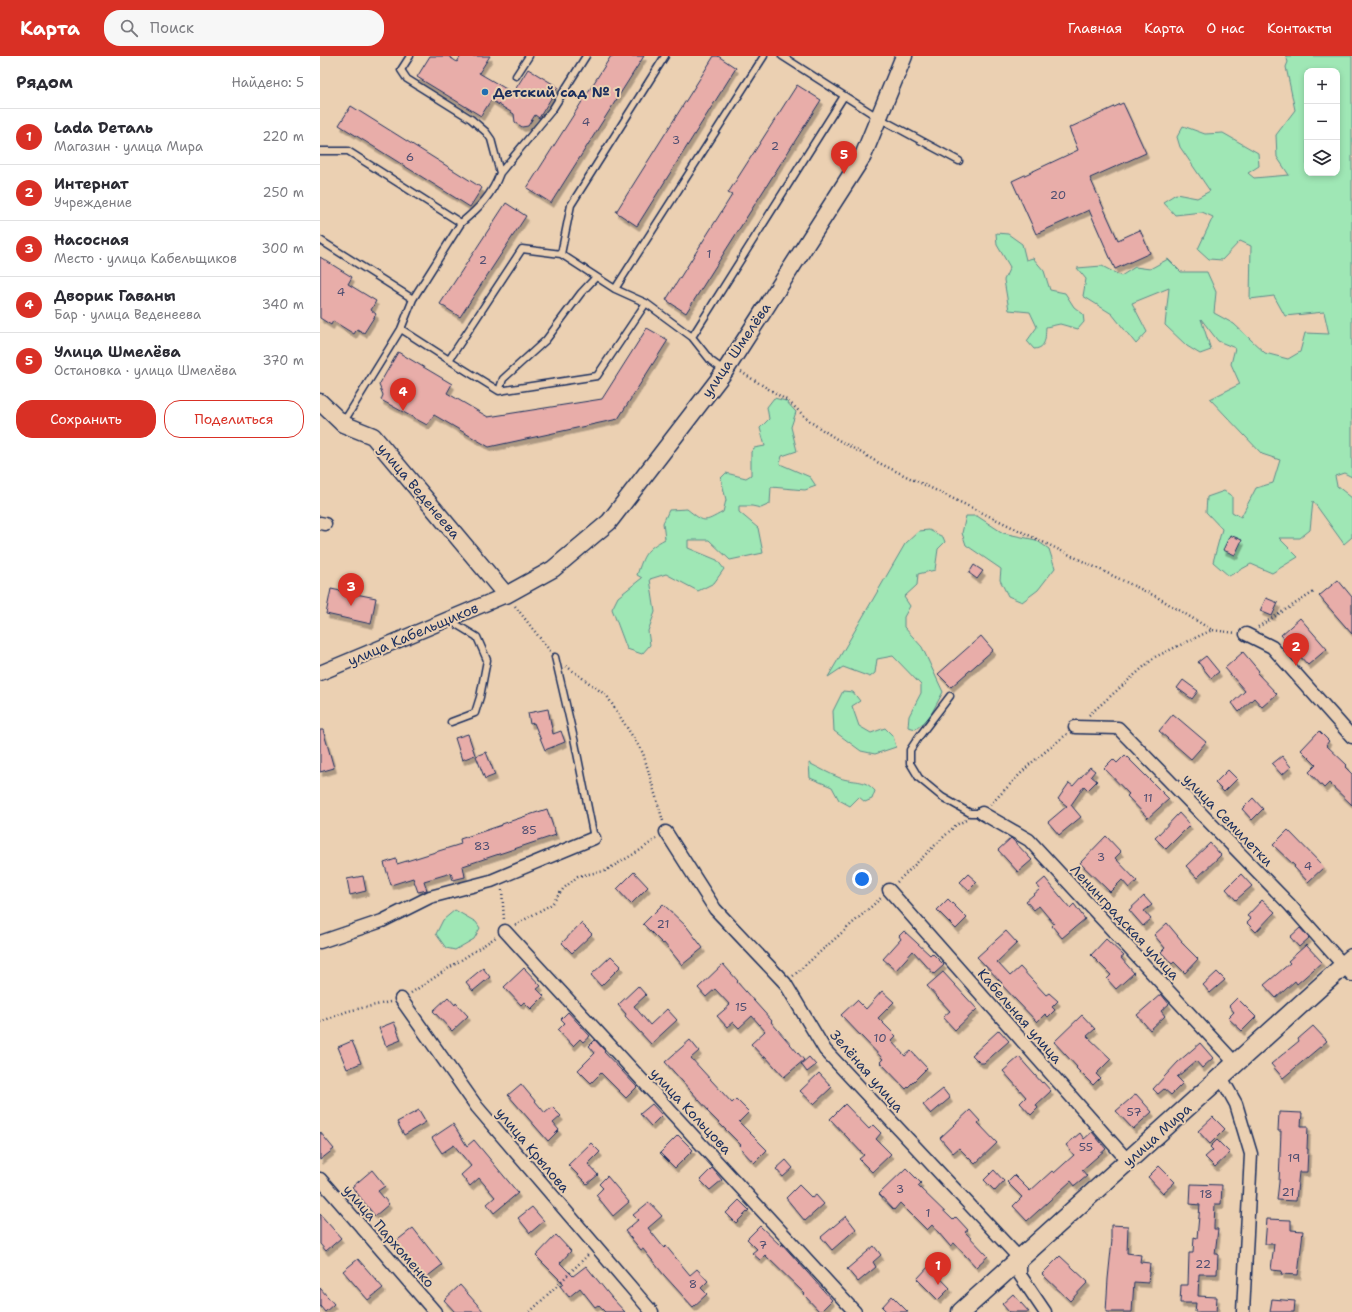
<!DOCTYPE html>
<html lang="ru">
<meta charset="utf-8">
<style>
:root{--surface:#fff;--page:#f7f7f7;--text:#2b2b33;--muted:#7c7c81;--line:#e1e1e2;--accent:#d93025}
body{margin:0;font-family:"Shantell Sans",sans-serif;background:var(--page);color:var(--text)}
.controls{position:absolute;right:12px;top:12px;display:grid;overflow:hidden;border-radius:8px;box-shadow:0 2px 6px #0003}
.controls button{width:36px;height:36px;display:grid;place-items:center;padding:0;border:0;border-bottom:1px solid var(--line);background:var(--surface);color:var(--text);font:20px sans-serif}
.you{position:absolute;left:542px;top:823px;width:14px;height:14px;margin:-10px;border:3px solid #fff;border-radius:50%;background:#1a73e8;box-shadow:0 0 0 6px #1a73e833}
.badge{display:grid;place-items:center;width:26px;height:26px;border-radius:50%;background:var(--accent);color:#fff;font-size:13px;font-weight:700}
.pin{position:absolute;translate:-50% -33px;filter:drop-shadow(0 1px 2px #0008)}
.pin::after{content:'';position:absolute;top:21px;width:14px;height:12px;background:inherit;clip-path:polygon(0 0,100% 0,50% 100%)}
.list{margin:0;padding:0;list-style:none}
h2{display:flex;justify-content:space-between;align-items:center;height:52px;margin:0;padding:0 16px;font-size:17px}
h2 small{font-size:13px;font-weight:400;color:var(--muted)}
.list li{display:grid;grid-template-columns:26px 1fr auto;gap:12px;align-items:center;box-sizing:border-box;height:56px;padding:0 16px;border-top:1px solid var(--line)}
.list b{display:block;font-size:15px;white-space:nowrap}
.list p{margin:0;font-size:13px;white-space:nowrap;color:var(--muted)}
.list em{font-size:13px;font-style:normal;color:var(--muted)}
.actions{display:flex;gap:8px;padding:12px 16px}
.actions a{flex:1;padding:9px 0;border:1px solid var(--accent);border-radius:16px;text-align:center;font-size:14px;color:var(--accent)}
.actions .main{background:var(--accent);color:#fff}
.icon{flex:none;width:22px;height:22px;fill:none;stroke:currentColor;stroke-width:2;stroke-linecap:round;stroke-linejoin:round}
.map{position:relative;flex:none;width:1032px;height:1256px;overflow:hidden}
header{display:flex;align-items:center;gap:24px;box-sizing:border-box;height:56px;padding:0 20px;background:var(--accent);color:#fff}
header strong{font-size:19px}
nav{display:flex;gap:22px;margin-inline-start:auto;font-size:14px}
.search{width:280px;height:36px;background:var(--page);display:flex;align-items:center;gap:10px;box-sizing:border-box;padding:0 14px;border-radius:16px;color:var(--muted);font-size:15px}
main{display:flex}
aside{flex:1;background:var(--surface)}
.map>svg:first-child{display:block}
</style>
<header>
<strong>Карта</strong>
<div class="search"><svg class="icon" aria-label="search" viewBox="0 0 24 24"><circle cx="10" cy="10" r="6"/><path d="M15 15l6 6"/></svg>Поиск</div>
<nav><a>Главная</a><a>Карта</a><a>О нас</a><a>Контакты</a></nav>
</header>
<main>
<aside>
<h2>Рядом<small>Найдено: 5</small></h2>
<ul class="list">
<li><span class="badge">1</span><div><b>Lada Dеталь</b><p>Магазин · улица Мира</p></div><em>220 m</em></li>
<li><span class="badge">2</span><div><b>Интернат</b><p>Учреждение</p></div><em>250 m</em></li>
<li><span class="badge">3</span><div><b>Насосная</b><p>Место · улица Кабельщиков</p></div><em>300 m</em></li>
<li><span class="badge">4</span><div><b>Дворик Гаваны</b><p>Бар · улица Веденеева</p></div><em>340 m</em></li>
<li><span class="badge">5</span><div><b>Улица Шмелёва</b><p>Остановка · улица Шмелёва</p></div><em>370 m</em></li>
</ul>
<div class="actions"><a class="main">Сохранить</a><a>Поделиться</a></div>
</aside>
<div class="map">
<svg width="1032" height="1256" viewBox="0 0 1032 1256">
<defs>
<filter id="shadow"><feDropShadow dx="2.5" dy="4.5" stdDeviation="0" flood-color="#0004"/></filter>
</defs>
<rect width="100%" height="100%" fill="#ebd0b2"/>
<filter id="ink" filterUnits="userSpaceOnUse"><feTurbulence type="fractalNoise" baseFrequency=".025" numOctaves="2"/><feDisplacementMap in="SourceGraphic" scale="8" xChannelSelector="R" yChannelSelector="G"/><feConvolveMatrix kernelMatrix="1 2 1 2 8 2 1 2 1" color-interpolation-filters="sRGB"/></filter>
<g filter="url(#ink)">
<path fill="#9fe7b5" stroke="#5d8b8a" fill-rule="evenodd" d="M966,0H1032V421L1024,417L1015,420L1017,430L1032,442V481L1024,488L993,445L990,474L980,482H959L978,501L952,517L931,508L909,520L893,506L902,473L886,456L887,441L904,435L912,440V456L921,461L936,432L953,427L960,404L942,398L890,343L920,328L911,308L915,292L898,285L881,263L891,294L880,298L867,290L845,269L849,232L812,247L827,276L816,288L792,258L763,240L766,223L757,212L782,210L801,220L815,211L830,213L848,203L861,216H887L896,236L894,257L914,268L945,297L968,303L980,296L985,277L1009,278L1004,256L965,260L954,240L930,243L931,190L920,185L902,204L889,203L878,193L893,161L882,156L855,159L843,146L856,138L877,142L890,135L860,91L857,81L863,70L885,78L903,77L938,97L939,110L928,117L934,122L969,119L957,101L956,79L975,54L966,11L968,6ZM987,15H1017V117H987Z
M676,177L688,178L702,188L706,204L713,202L724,215L730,234L745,237L754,251L763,258L764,266L758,273L740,268L726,271C725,281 727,292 714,293L707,285L717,271L710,256L689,254L684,224L690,211L677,189Z
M454,342L466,345L476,356L471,371L477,395L462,400L460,408L490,421L496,430L485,434L451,431L450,448L441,452L432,450H419V456L438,472L443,497L410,504L389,484H368V492L397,504L404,513L394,527L378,535L346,518L330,523L335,556L328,575L330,589L322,598L307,593L292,553L298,541L322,522L317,519C324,498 325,494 345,483L343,467L349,454L367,453C385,467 383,467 403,456L406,444L401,422L406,417L426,422L431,419V396L434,392L445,390L440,372L449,363L447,351Z
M646,460H657L683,477L716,484L729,493L735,512L718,534L702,546L688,540L680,524L681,513L646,489L642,477Z
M609,474L623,481L625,486L618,493L615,514L598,518L597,529L584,541L590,550L584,561V571L602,591L623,636L609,662L596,673L588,671L589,660L601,637V629L573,600L557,603L555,617L550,621L523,611L508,621L585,488L599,475Z
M523,635L533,636L540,645L532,650L539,670L551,677L565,672L573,680L576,691L555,698L541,695L514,675L513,655Z
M489,707C499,712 510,718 520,722C534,727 544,722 555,735L552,743L545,746L539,741L530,750L519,744L512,731L490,722Z
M135,854L156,866L160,872L154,883L135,894L126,892L116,878L123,864Z"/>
<path fill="#e8ada9" stroke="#1b2f5e" filter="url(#shadow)" d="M110,0H128L137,6L141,0H170L159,17L193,37L208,13L238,31L219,62L215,59L208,70L202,71L195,66L194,58L171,44L161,60L97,21Z
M291,0H324L231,147L207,132Z
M394,0H398L416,12L317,170L296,156Z
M477,29L501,44L366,257L346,244L412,139L408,137Z
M803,47L826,97L770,122L798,184L820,174L830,197L795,213L769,154L716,178L692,125L758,94L749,72Z
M31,50L162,132L150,151L19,69Z
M186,147L206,160L140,261L120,248Z
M0,201L32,221L28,228L56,245L51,254L56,258L44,277L37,273L34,278L13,265L11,269L0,262Z
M327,272L348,284L298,363L169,391L114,359L107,369L61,344L63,339L59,329L78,296L132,328L127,337L168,361L282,343Z
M910,479L922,484L915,499L903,494Z
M654,509L663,515L657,523L649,517Z
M1018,524L1032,541V578L999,540Z
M11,533L56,542L51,568L6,558Z
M946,542L958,547L952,560L940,555Z
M980,562L1007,593L988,609L961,579Z
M661,580L673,594L631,631L618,618Z
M923,596L939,615L937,617L957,638L942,651L934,642L919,656L912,647L925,635L905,612Z
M886,600L899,616L891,622L878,606Z
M863,624L878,635L872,643L857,632Z
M228,653L233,678L241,675L245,686L225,694L214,667L210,668L208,657Z
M853,658L886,686L871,703L839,675Z
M0,674H3L14,712L0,716Z
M999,675L1009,685L1006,689L1027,709L1025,711L1032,718V749L1009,727L1004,732L989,716L996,709L981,694Z
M148,678L155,699L142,704L135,682Z
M166,696L175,719L165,723L156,700Z
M805,699L849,743L828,762L807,740L809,738L784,712L793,703L797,707Z
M962,700L971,711L962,719L952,708Z
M770,711L775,715L771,720L777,725L768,734L764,730L751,749L761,761L739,779L728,766L747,750L738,743L749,727L753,730Z
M908,714L917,723L904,736L895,727Z
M933,742L943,753L932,764L922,753Z
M227,753L236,779L143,810L145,821L133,824L131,817L104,825L107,834L98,836L93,822L71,829L64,807L76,803L77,808L141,788L140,783L182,769V768Z
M859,757L870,769L846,793L835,782Z
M968,774L1004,811L988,826L974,811L975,810L953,789Z
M786,780L801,796L795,802L817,825L809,832L802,824L790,836L760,807Z
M691,782L712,804L698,816L678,794Z
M890,787L901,799L877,822L866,810Z
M314,816L328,831L311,848L297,833Z
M648,818L657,826L649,834L640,826Z
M921,818L932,830L916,844L906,833Z
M43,820L46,835L30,839L27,823Z
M725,822L750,852L754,848L765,863L742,882L732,870L734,868L719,850L714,854L706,845L720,833L717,829Z
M824,840L832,849L824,855L831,863L823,870L809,854Z
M628,843L647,862L636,873L617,854Z
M942,844L955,856L936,876L927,867L931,863L927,860Z
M343,848L367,871L383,892L362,909L344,887L343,888L323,868Z
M261,867L272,878L252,897L242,887Z
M847,867L862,885L861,886L878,903L865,917L854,906L852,908L841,896L845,892L834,879Z
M980,872L989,882L979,891L970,881Z
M584,875L610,899L612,897L624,909L614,918L593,895L576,914L563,903L581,883L579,880Z
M686,875L697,887L677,906L690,920L700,911L726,939L729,937L738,945L732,951L735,954L728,961L725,958L717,966L696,944L681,928L682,927L657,901Z
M786,883L804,900L801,902L814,917L796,933L787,923L791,919L771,899Z
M986,889L1002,906L977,928L975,925L956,942L944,929L970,907L968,905Z
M291,900L301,910L281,930L271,919Z
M403,908L418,925L417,926L452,965L451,966L484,1004L464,1021L445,1000L444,1002L431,988L445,975L432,960L419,972L413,966L407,971L397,960L410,949L395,933L386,941L378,932Z
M163,912L170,921L153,935L146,926Z
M204,912L221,930L217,933L224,940L211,953L204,946L201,949L184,931Z
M623,916L657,953L635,974L623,961L630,955L607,930Z
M897,916L905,924L890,937L883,929Z
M318,930L326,939L314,950L330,969L347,953L357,964L331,988L305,960L306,958L298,949Z
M562,935L574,946L558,962L576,980L571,985L585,1000L591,995L607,1012L586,1033L560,1006L563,1003L521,959L537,944L546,953Z
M841,938L849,948L841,955L845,960L830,974L817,959Z
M128,941L135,949L136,947L148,960L132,975L113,955Z
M917,942L936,961L922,975L908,962L914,956L909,950Z
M248,956L270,980L263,986L260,983L253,990L238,974L245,967L241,963Z
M762,959L775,973L767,980L791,1003L776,1018L780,1022L773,1029L756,1012L757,1011L734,986Z
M74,966L81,984L66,990L59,972Z
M993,970L1007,985L963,1022L951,1008L979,985L978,983Z
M679,974L689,985L664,1007H660L652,999Z
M275,984L285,995L284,996L317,1031L306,1042L281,1017L271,1027L258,1014L275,997L269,990Z
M370,984L379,995L371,1002L412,1047L416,1043L429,1056L419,1066L447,1094L434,1107L419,1091L421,1089L387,1055L388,1054L345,1006Z
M32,985L41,1007L27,1013L18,991Z
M880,987L893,1002L882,1012L876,1005L857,1021L863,1027L851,1039L844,1033L838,1038L833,1033L858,1006Z
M489,1001L496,1009L487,1016L481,1008Z
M699,1001L722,1027L723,1026L731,1035L716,1049L718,1052L711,1059L700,1047L706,1041L683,1015Z
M499,1017L512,1031L494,1048L480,1035Z
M201,1028L225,1057L232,1051L241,1060L233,1067L239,1074L228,1085L188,1039Z
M623,1033L630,1042L611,1058L603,1049Z
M816,1038L832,1056L813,1073L796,1055Z
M332,1048L342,1059L331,1070L320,1058Z
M525,1048L549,1073L553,1069L561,1077L556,1083L571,1098L552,1116L539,1103L544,1099L510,1063Z
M99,1054L106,1066L84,1079L77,1066Z
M650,1054L660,1065L658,1067L677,1087L655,1108L639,1092L633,1097L620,1082Z
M959,1056L982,1057L981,1070H988L987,1093H988L987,1116H979L976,1145L957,1144L959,1126L961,1075H958Z
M893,1061L905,1073L890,1088L878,1075Z
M133,1068L147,1090L154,1084L198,1137L174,1157L167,1148L175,1141L159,1122L150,1130L141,1119L151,1110L134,1089L122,1097L112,1082Z
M0,1076L14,1093L0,1104Z
M772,1076L786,1093L762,1114L767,1120L755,1130L751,1125L707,1165L693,1150L702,1141L687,1126L694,1119L710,1135L732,1115L734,1117L754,1099L746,1089L760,1077L764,1083Z
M358,1079L373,1094L355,1112L340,1097Z
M897,1084L910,1097L895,1111L885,1101L893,1094L890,1091Z
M271,1087L280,1096L268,1108L278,1119L267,1128L248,1109Z
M466,1104L473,1112L463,1121L456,1113Z
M839,1110L855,1126L843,1137L828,1121Z
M392,1112L402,1124L390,1134L380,1124Z
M586,1112L601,1127L598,1130L633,1164L636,1161L648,1174L645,1176L668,1200L656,1211L634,1187L630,1190L612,1169L607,1174L580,1147L574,1154L559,1138Z
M52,1114L65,1130L58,1135L69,1148L55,1160L32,1131Z
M674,1114L684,1125L675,1135L664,1124Z
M287,1120L309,1146L293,1160L276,1139L283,1132L279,1128Z
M871,1128L902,1129L901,1148H895L894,1169V1173H898L895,1198H898L897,1218H879L878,1240L897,1241L896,1256H875L876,1247H860L861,1229H868L869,1197H873L874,1181L877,1182L880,1149L870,1148Z
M479,1129L492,1142L496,1139L504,1148L485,1165L466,1142Z
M419,1144L429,1154L416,1167L406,1157Z
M329,1146L342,1160L328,1172L344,1192L346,1190L370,1219L377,1213L388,1225L381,1232L387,1238L373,1251L344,1219L323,1193L321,1194L305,1175L318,1164L313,1159Z
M212,1151L224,1165L210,1177L198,1162Z
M0,1158L21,1182L6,1195L0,1188Z
M526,1160L536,1173L512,1194L501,1181Z
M947,1163L971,1164V1174L983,1175L978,1219L961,1218L962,1215L951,1214L954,1188H945Z
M791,1169L808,1170L807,1197L821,1199L820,1206L830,1207L828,1227L814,1226L812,1256H786L788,1223L792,1184H791Z
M440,1170L461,1190L462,1188L512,1244L500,1256L484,1239L485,1238L445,1199L440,1204L432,1197L437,1193L427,1183Z
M93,1172L122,1209L104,1223L75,1186Z
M236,1179L251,1195L240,1207L253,1220L266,1210L292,1242L305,1256H285L278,1249L275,1251L260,1232L249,1241L240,1230L244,1228L216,1200Z
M554,1190L561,1199L553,1206L556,1211L538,1226L527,1213Z
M740,1200L768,1226L750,1245L722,1218Z
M38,1203L63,1232L48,1244L23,1215Z
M609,1210L630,1232L618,1244L597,1223Z
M140,1229L164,1256H135L124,1244Z
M0,1232L14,1248L5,1256L0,1250Z
M693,1238L709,1256H689L682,1248Z
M572,1240L588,1256H567L562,1251Z
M952,1243L975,1245L974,1256H950Z"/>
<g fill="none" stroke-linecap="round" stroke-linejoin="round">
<defs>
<path id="service" d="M90,0L81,14L87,23L151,63L166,76L171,83L180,117
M462,0L559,62L639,105
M196,20L209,0
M0,95H28L141,167L93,243L81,273L23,367
M141,167C159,152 172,139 180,117L232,54L266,0
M0,184L93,243
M241,198L251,149L345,0
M295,233L444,0
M326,247L277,320L179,335L129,304L202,193L241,198L295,233L326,247L372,281L391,305L405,315
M81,273L129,304
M372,281L524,40
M179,335L183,323L226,284L261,237L276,221
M129,564L157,581L167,604L160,641L155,657L131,666
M235,601L255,687L274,782
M630,640L598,682L590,694V707L599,722L622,741L650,757H662"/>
<path id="minor" d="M0,467L5,468
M926,578L952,591L1032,681
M755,671L798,672L969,848L1032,919
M662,757L709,784L916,1008
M346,776L395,853L465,927L505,994L700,1203V1219L725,1256
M569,834L808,1105
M185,875L535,1256
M0,886L62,865L110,841L171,825L274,782
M81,943L157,1051L332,1256
M901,1021L916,1048L931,1098L923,1256
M0,1123L115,1256"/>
<path id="tertiary" d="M0,617L186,539"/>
<path id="secondary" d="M0,346L23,368L53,380L186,539L233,513L289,466L405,315L543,100L584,0"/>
<path id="primary" d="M641,1256L1032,902"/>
</defs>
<use href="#service" stroke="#1b2f5e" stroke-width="9"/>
<use href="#minor" stroke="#1b2f5e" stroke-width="15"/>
<use href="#tertiary" stroke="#1b2f5e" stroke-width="17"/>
<use href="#secondary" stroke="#1b2f5e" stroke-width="19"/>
<use href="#primary" stroke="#1b2f5e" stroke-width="21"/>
<path stroke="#1b2f5e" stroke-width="2.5" stroke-dasharray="1 3" stroke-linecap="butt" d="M421,316L468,345L492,367L515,382L559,407L837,541L892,574
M195,550L230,595
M938,571L994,536
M246,610L287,640L323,697L343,765
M769,659L835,601L892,574L916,577
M670,749L710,708L747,678
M577,826L636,769L646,764
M182,834L184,864
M195,869L232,848L243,833L258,820L285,815L319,795L336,783
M473,920L561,842
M91,937L176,881
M0,966L28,955L70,946
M210,1256L268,1199"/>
<use href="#service" stroke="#ebd0b2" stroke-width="6"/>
<use href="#minor" stroke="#ebd0b2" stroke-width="12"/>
<use href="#tertiary" stroke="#ebd0b2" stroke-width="14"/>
<use href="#secondary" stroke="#ebd0b2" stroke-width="16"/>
<use href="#primary" stroke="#ebd0b2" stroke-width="18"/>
</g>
</g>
<circle fill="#1f6fb2" stroke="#ebd0b2" stroke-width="1.5" cx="165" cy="36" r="4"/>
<g text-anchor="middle" stroke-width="4" stroke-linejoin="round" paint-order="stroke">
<g font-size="12" fill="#4e4e71">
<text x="266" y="70">4</text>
<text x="356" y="88">3</text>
<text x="455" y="94">2</text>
<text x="90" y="105">6</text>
<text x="738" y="143">20</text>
<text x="389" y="202">1</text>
<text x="163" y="208">2</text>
<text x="21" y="240">4</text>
<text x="828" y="746">11</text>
<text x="209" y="778">85</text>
<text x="162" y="794">83</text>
<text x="781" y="805">3</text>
<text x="988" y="814">4</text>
<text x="343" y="872">21</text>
<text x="421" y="955">15</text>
<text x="560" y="986">10</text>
<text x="814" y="1060">57</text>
<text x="766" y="1095">55</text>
<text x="974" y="1106">19</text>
<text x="580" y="1137">3</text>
<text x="968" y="1140">21</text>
<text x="886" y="1142">18</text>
<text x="608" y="1161">1</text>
<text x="443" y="1193">7</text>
<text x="883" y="1212">22</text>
<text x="373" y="1232">8</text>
</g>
<g font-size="14" font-weight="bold" fill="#1b2f5e" stroke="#ebd0b2" text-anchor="start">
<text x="173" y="41">Детский сад № 1</text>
</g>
<g font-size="14" fill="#1b2f5e" stroke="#ebd0b2">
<text transform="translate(416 294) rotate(-56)" y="5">улица Шмелёва</text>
<text transform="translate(99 435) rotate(50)" y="5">улица Веденеева</text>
<text transform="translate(93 578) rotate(-23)" y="5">улица Кабельщиков</text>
<text transform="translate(908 764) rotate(46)" y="5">улица Семилетки</text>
<text transform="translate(805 866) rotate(47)" y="5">Ленинградская улица</text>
<text transform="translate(700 960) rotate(49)" y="5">Кабельная улица</text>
<text transform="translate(547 1015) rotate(49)" y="5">Зелёная улица</text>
<text transform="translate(371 1055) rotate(47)" y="5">улица Кольцова</text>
<text transform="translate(837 1079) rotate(-42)" y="5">улица Мира</text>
<text transform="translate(213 1094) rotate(50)" y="5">улица Крылова</text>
<text transform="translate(69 1180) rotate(49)" y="5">улица Пархоменко</text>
</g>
</g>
</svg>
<div class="controls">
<button>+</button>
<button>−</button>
<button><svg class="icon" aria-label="layers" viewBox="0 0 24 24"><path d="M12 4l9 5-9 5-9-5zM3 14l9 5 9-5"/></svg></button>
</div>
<div class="you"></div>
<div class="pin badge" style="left:618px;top:1229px">1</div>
<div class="pin badge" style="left:976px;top:610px">2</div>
<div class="pin badge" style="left:31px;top:550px">3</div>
<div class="pin badge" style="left:83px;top:355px">4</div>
<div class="pin badge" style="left:524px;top:118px">5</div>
</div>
</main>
